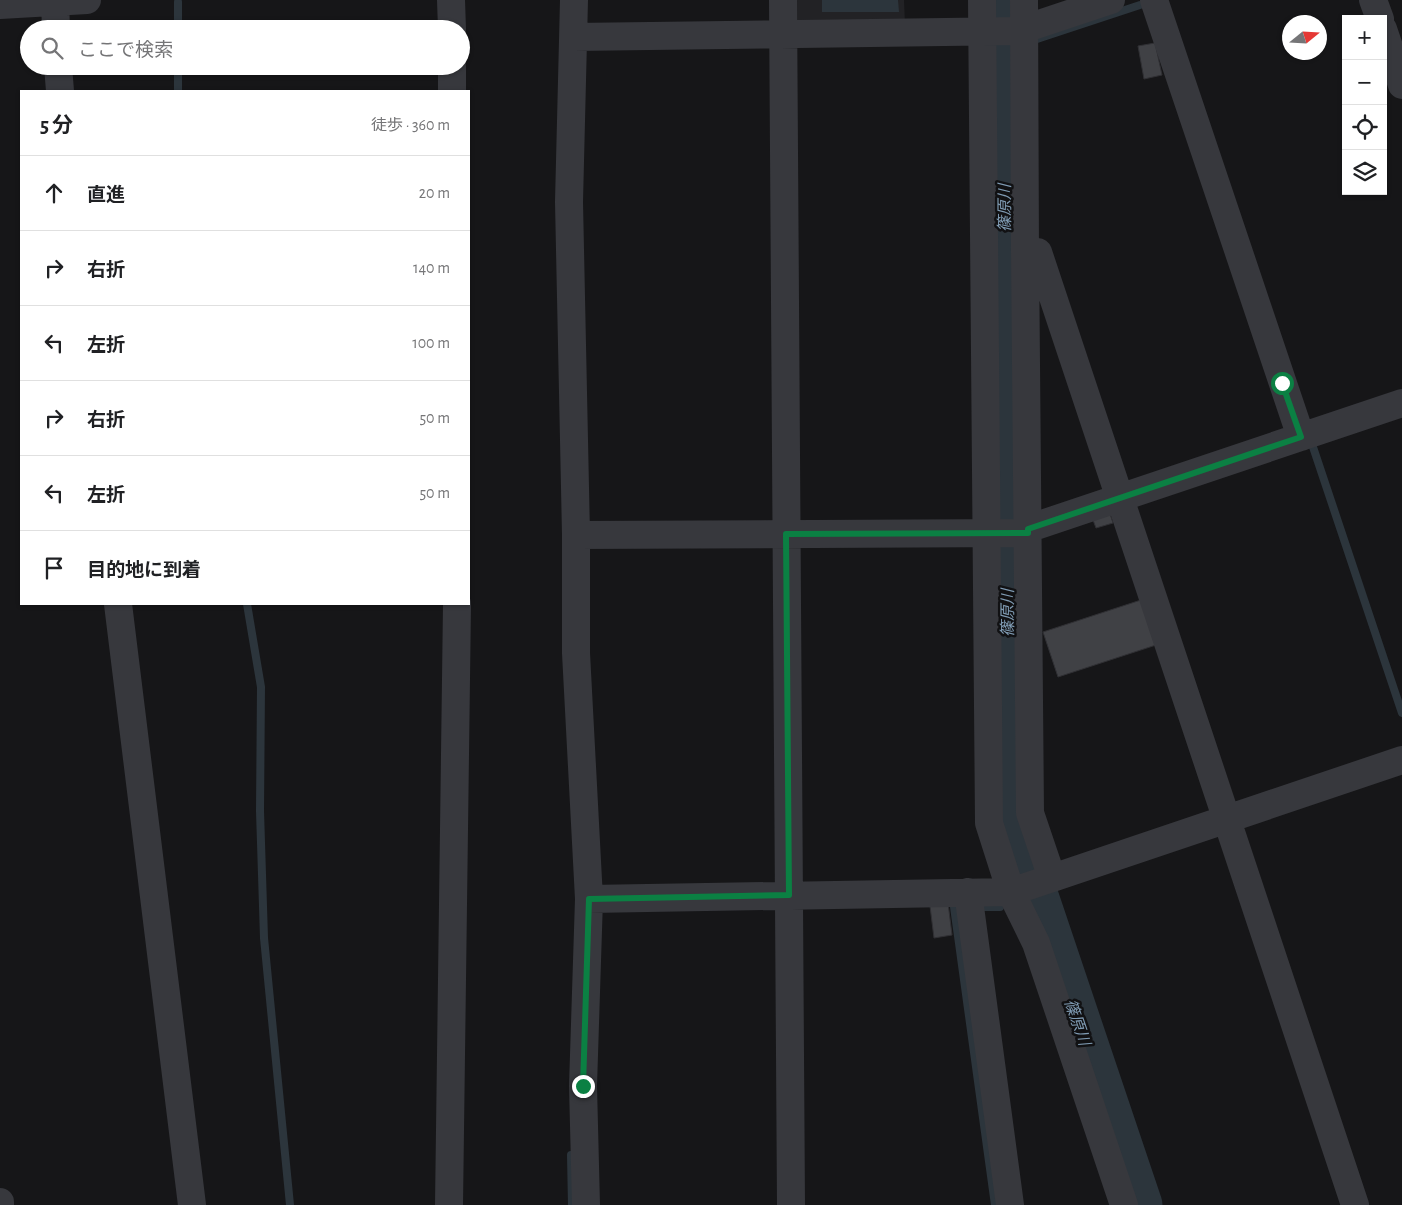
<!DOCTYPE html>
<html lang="ja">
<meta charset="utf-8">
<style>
:root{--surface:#fff;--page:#f2f2f2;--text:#202124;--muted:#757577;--line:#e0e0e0}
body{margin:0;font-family:"Alegreya Sans","Noto Sans JP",sans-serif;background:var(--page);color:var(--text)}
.controls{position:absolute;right:15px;top:15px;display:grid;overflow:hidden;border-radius:0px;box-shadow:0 1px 4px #0004}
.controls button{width:45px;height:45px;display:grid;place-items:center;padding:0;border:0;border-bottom:1px solid var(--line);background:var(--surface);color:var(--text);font:25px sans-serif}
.compass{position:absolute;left:1282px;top:15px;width:45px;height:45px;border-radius:50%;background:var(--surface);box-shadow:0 1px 4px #0004;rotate:72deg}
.stop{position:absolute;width:15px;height:15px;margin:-11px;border:4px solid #0b8043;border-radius:50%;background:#fff}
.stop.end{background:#0b8043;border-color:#fff;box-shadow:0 1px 5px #0008}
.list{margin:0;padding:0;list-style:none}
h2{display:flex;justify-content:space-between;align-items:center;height:65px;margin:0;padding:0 20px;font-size:21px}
h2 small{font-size:16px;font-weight:400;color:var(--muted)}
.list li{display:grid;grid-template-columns:32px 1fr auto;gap:15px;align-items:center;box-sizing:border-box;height:75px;padding:0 20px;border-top:1px solid var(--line)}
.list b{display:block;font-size:19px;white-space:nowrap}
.list em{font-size:16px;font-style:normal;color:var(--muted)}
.icon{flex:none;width:28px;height:28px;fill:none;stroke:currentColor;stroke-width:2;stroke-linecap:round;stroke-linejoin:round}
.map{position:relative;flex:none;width:1402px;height:1205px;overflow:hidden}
.search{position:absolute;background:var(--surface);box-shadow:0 1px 4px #0004;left:20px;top:20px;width:450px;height:55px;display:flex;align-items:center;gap:12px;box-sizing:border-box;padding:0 18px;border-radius:28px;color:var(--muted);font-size:19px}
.panel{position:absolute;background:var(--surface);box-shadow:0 1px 4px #0004;left:20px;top:90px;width:450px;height:515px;border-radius:0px}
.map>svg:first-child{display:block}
</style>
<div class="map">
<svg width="1402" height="1205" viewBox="0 0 1402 1205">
<rect width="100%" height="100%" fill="#161618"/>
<path fill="#222225" d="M792,0H904L905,24L798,26Z"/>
<path fill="#2c353c" d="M822,0H898L899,12H822Z"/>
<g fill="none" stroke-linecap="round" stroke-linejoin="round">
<path stroke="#2c353c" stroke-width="8" d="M178,2V29
M1037,39L1140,5
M1003,51L1016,46
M178,66V91
M1312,444L1402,713
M247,604L261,687L260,811L264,938L290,1205
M958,907H954L995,1205
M981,907H1000
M571,1155L572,1205"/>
<path stroke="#2c353c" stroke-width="45" d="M1003,0L1009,816L1140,1205"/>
</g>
<path fill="#404145" stroke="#303034" d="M1155,43L1162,75L1144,79L1138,46Z
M1110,514L1113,523L1096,528L1093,520Z
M1141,600L1156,645L1058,677L1043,632Z
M948,903L952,935L934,938L930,906Z"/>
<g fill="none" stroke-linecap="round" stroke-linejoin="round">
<path stroke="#37383d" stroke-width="28" d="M55,0L56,29
M451,0L452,29
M574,0L569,202L576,535V653L589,899L583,1086L586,1205
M783,0L791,1205
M982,0L989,823L1011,892L1036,943L1124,1205
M1024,0L1025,252H1038L1355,1205
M1154,0L1301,437
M1373,0L1380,19
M0,5L87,0
M1024,29L1111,0
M1383,29L1402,85
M574,37L1024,31
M58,66L60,91
M452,66V91
M1025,252L1030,813L1052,878
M1027,529L1402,403
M576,535L1028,533
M118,604L192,1205
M968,892L1010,1205
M589,899L1011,892L1402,760
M0,1202V1205
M449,1205L457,604"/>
</g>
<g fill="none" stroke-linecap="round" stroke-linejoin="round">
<path stroke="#0b8043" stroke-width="6" d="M583,1086L589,899L789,895L786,534L1028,533V529L1301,437L1282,383"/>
</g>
<g text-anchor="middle" stroke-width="5" stroke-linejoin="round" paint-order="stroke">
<g font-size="16" font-style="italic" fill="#7f9bb3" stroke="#111113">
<text transform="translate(1004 208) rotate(-90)" y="6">篠原川</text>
<text transform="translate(1007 613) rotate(-90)" y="6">篠原川</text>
<text transform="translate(1078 1022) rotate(71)" y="6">篠原川</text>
</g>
</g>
</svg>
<div class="controls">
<button>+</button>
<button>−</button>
<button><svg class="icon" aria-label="locate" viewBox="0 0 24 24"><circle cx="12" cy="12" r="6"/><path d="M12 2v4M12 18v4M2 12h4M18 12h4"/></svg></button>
<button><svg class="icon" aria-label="layers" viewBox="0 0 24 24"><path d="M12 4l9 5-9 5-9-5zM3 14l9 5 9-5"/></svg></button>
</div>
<svg class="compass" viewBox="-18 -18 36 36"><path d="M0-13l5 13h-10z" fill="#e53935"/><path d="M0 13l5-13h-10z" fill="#757577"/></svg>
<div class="stop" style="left:1282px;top:383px"></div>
<div class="stop end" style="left:583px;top:1086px"></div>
<div class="search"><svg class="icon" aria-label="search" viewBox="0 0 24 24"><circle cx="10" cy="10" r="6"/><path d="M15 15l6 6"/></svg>ここで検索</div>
<section class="panel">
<h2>5 分<small>徒歩 · 360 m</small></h2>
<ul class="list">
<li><svg class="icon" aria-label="ahead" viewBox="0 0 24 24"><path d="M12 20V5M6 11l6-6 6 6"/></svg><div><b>直進</b></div><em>20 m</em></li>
<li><svg class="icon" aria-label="right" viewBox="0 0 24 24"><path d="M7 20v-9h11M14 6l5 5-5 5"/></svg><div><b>右折</b></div><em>140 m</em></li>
<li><svg class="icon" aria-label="left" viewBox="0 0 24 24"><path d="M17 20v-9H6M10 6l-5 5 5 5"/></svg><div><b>左折</b></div><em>100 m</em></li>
<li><svg class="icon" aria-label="right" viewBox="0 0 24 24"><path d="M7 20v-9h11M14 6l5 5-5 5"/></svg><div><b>右折</b></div><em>50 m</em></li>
<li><svg class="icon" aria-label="left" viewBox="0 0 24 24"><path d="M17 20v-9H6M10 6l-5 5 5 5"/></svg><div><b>左折</b></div><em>50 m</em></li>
<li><svg class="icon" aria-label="arrive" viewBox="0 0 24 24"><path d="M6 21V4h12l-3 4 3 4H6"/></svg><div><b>目的地に到着</b></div></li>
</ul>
</section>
</div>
